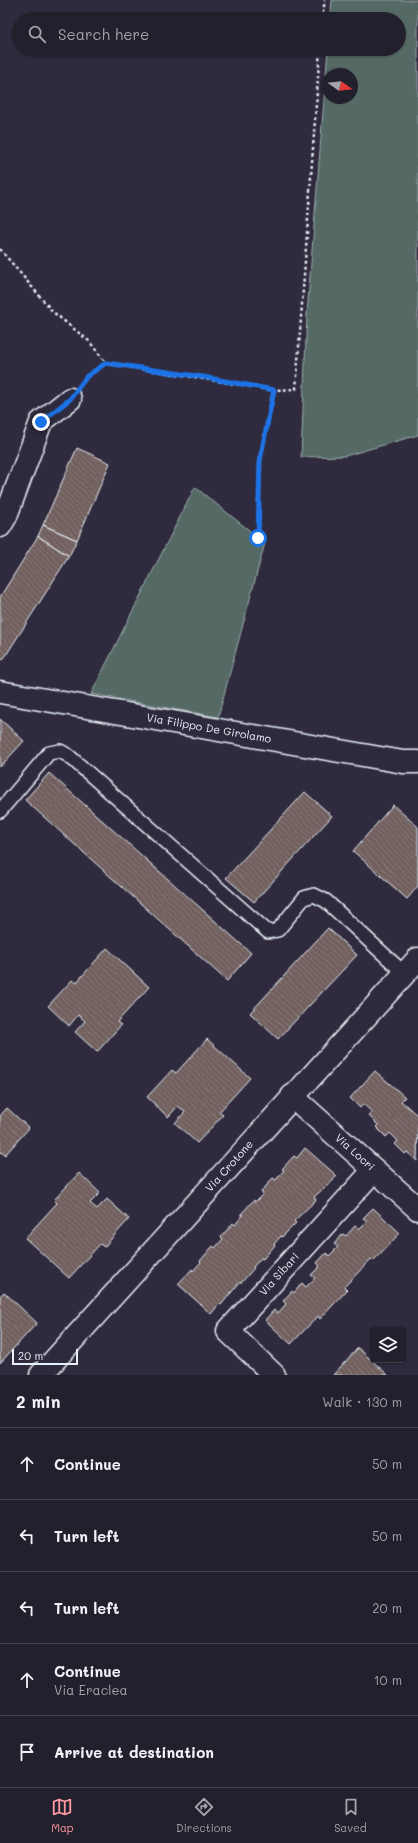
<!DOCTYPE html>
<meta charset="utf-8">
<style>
:root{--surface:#23202e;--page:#2b2836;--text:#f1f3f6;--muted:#a3a3aa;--line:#403e4a;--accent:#ff9aa2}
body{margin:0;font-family:Mali,sans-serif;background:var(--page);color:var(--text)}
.controls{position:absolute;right:12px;bottom:12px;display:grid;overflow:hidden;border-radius:4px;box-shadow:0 1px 3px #0004}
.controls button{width:36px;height:36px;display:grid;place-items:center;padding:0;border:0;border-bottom:1px solid var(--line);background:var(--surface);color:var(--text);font:20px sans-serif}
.compass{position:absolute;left:322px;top:68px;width:36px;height:36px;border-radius:50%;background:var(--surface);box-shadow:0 1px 3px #0004;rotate:105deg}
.scale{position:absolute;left:12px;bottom:10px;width:66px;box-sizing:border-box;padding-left:4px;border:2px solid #e8f1f8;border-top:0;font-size:11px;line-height:14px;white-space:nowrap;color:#e8f1f8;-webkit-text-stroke:3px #2f2a3d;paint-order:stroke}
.stop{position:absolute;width:12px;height:12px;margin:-9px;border:3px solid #1a73e8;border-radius:50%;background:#fff}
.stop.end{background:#1a73e8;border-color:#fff;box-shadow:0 1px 4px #0008}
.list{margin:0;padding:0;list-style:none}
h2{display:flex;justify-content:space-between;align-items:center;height:52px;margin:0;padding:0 16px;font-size:17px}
h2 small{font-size:13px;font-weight:400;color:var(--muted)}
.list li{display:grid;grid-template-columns:26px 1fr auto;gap:12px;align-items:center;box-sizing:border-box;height:72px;padding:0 16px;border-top:1px solid var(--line)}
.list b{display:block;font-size:15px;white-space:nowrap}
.list p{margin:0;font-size:13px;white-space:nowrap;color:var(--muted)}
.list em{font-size:13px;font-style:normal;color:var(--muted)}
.icon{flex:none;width:22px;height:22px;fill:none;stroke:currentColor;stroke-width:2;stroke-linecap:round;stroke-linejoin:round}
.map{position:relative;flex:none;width:418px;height:1375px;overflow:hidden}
.search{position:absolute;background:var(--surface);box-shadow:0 1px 3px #0004;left:12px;right:12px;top:12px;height:44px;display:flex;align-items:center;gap:10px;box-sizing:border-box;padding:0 14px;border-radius:22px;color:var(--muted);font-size:15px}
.sheet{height:412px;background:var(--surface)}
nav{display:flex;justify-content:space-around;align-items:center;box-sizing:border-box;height:56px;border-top:1px solid var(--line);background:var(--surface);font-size:11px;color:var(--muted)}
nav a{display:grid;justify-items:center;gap:2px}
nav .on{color:var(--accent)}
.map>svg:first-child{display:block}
</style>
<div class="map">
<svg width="418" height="1375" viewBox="0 0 418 1375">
<defs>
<pattern id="building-back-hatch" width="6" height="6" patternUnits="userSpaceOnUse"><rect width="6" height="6" fill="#72605f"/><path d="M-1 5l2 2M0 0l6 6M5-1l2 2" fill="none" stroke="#867777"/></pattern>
</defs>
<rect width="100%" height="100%" fill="#2f2a3d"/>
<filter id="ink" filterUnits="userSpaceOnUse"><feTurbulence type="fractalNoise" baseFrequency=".025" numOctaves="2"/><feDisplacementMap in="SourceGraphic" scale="8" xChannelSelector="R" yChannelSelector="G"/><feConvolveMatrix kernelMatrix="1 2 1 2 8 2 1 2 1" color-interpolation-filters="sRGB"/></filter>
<g filter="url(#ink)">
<path fill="#546a65" stroke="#9eaeae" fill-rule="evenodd" d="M332,0H418V435L345,456L301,457L307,314L328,49H399V19H330ZM328,74H352V98H328Z
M195,487L265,543L218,717L91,694Z"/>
<path fill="url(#building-back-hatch)" stroke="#e8f1f8" d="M77,448L110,463L77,540L43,525Z
M43,525L77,540L69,556L38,536Z
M38,536L69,556L3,660L0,658V597Z
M0,719L24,741L0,767Z
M49,773L251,953L227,981L25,800Z
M305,792L332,816L254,902L226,878Z
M393,805L418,827V886L407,899L353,851Z
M328,928L357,955L278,1039L250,1013Z
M107,948L149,987L117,1022L121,1025L97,1052L75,1032L85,1021L78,1015L69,1026L48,1006L72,980L76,983Z
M207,1039L250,1078L219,1112L223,1115L197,1143L175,1123L185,1112L178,1106L168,1117L147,1097L172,1070L176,1073Z
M375,1071L405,1097L401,1101L418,1116L417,1161L407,1152L405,1154L395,1144L398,1141L390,1133L386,1137L376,1127L378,1125L369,1116L372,1112L363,1104L360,1108L350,1098Z
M7,1108L29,1128L5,1155L1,1152L0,1153V1116Z
M305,1148L337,1176L314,1197L316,1200L294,1221L296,1223L282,1237L281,1236L274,1244L275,1245L263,1259L261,1258L253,1267L254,1268L241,1283L240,1282L221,1305L219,1304L211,1314L178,1284L192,1269L193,1271L201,1262L200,1261L213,1246L215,1248L223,1239L221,1237L233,1223L235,1225L243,1215L241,1214L254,1200L255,1202L263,1194L261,1192L273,1178L276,1180L284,1170L282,1169L294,1156L297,1158Z
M79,1173L100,1193L90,1203L97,1209L107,1199L129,1219L104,1247L100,1244L69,1278L25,1238L57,1203L54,1200Z
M373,1208L400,1233L373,1261L371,1259L344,1287L347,1290L320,1319L318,1316L291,1344L265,1320L274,1310L278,1313L286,1304L283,1301L292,1291L294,1293L302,1283L306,1287L315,1278L311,1275L320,1266L317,1263L326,1253L329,1256L338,1247L334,1244L343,1234L346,1236L355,1226L359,1229L367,1221L363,1218Z
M4,1292L37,1323L0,1363V1296Z
M358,1348L388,1375H333Z"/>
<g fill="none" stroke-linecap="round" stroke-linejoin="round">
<defs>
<path id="service" d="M0,811L49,753L60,751L69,756L268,932L278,930L304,898L314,895L326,901L404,973"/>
<path id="minor" d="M0,526L6,516L41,422L70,399
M0,692L403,762H418
M292,1096L418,1209
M41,1375L418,959
M274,1375L228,1331L374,1170"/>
</defs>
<use href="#service" stroke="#e8f1f8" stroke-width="16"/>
<use href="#minor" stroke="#e8f1f8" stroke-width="25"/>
<path stroke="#e8f1f8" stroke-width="2.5" stroke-dasharray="3 3" stroke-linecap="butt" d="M322,19L325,0
M0,249L53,312L89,341L106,363
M83,382L87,376L106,363L274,390L296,389L320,49
M258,538L260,460L274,390"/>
<use href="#service" stroke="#2f2a3d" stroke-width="13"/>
<use href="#minor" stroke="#2f2a3d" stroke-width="22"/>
</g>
</g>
<g fill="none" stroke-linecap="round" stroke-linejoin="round" filter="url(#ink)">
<path stroke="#1a73e8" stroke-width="5" d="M41,422L70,399L87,376L106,363L203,377L274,390L260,460L258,538"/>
</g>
<g text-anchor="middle" stroke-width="4" stroke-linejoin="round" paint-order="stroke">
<g font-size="11" fill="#e8f1f8" stroke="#2f2a3d">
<text transform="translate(209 728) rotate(10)" y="4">Via Filippo De Girolamo</text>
<text transform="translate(355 1152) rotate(42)" y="4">Via Locri</text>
<text transform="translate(229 1166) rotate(-48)" y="4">Via Crotone</text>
<text transform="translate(279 1274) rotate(-48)" y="4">Via Sibari</text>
</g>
</g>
</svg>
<div class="controls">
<button><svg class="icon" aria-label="layers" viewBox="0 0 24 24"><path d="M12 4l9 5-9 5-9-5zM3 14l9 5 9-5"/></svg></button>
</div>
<svg class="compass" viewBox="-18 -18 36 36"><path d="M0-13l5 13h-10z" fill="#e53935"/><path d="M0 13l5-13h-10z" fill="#a3a3aa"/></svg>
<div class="scale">20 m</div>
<div class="stop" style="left:258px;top:538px"></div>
<div class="stop end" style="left:41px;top:422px"></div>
<div class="search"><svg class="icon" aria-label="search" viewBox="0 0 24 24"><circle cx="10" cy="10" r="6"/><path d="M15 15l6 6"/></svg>Search here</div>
</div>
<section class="sheet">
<h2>2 min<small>Walk · 130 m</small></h2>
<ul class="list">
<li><svg class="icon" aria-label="ahead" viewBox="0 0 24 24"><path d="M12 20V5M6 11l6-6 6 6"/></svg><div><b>Continue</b></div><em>50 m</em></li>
<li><svg class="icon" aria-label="left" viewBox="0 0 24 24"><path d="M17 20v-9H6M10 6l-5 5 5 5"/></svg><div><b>Turn left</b></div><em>50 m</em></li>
<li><svg class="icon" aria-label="left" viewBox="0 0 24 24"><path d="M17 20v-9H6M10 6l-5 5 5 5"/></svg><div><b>Turn left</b></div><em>20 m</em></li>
<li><svg class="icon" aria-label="ahead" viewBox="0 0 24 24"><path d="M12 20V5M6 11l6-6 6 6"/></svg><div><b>Continue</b><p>Via Eraclea</p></div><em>10 m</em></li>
<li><svg class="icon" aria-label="arrive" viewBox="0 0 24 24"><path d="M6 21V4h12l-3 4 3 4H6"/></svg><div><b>Arrive at destination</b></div></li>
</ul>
</section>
<nav>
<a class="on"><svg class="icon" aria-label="map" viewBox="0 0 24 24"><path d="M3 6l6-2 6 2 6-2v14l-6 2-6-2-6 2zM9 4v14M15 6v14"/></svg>Map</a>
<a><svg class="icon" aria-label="directions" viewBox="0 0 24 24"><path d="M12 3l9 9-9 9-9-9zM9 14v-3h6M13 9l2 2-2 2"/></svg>Directions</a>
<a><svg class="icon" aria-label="saved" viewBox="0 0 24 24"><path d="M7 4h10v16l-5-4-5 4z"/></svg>Saved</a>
</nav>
